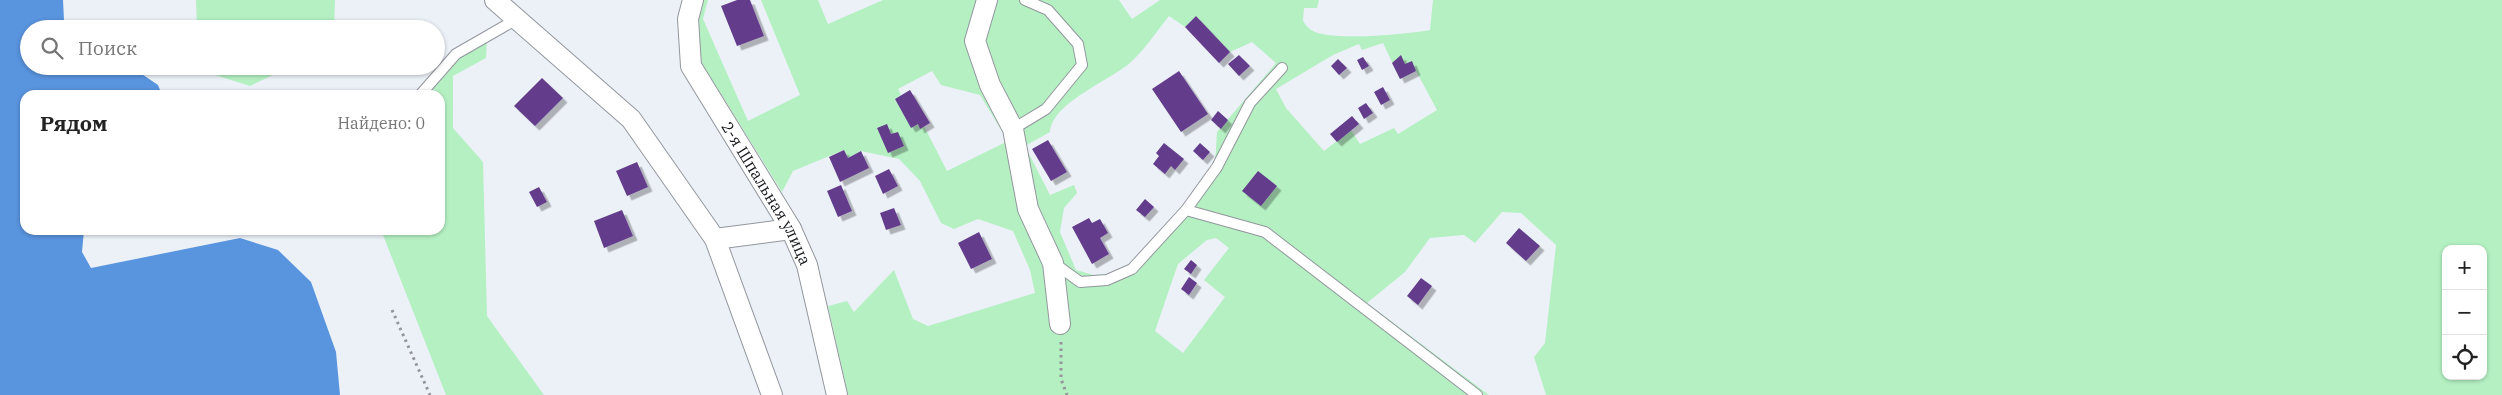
<!DOCTYPE html>
<html lang="ru">
<meta charset="utf-8">
<style>
:root{--surface:#fff;--page:#f6f6f6;--text:#222;--muted:#767676;--line:#e0e0e0}
body{margin:0;font-family:"IBM Plex Serif",serif;background:var(--page);color:var(--text)}
.controls{position:absolute;right:15px;bottom:15px;display:grid;overflow:hidden;border-radius:10px;box-shadow:0 1px 4px #0004}
.controls button{width:45px;height:45px;display:grid;place-items:center;padding:0;border:0;border-bottom:1px solid var(--line);background:var(--surface);color:var(--text);font:25px sans-serif}
.list{margin:0;padding:0;list-style:none}
h2{display:flex;justify-content:space-between;align-items:center;height:65px;margin:0;padding:0 20px;font-size:21px}
h2 small{font-size:16px;font-weight:400;color:var(--muted)}
.icon{flex:none;width:28px;height:28px;fill:none;stroke:currentColor;stroke-width:2;stroke-linecap:round;stroke-linejoin:round}
.map{position:relative;flex:none;width:2502px;height:395px;overflow:hidden}
.search{position:absolute;background:var(--surface);box-shadow:0 1px 4px #0004;left:20px;top:20px;width:425px;height:55px;display:flex;align-items:center;gap:12px;box-sizing:border-box;padding:0 18px;border-radius:28px;color:var(--muted);font-size:19px}
.panel{position:absolute;background:var(--surface);box-shadow:0 1px 4px #0004;left:20px;top:90px;width:425px;height:145px;border-radius:15px}
.map>svg:first-child{display:block}
</style>
<div class="map">
<svg width="2502" height="395" viewBox="0 0 2502 395">
<defs>
<filter id="shadow"><feDropShadow dx="4.5" dy="4.5" stdDeviation="0" flood-color="#0004"/></filter>
</defs>
<rect width="100%" height="100%" fill="#ecf1f8"/>
<path fill="#b5f0c3" fill-rule="evenodd" d="M196,0H335L334,29H197Z
M701,0H708L703,19L748,121L800,95L761,0H818L828,24L883,0H1119L1132,19L1160,0H1319L1317,8H1304L1303,21C1305,24 1308,28 1311,30C1328,42 1409,34 1430,30L1433,0H2502V395H1546L1534,357L1545,343L1556,245L1521,213L1502,212L1475,243L1464,235L1430,238L1405,272L1367,303L1489,395H848L828,306L847,301L854,312L894,270L913,319L928,326L1035,293L1030,270L1013,231L978,219L954,229L941,223L920,181L899,159L861,151L848,158L844,150L793,171L782,192L701,62L694,21ZM1169,16L1185,27L1196,16L1230,52L1252,42L1276,63L1217,132L1215,164L1183,208L1148,246L1127,266L1107,274L1094,275L1076,270L1060,232L1064,208L1077,193L1074,185L1050,195L1025,146L1050,132C1053,101 1111,81 1132,61C1146,48 1157,31 1169,16ZM1383,43L1400,79L1416,71L1437,110L1398,134L1394,128L1360,144L1351,130L1324,151L1286,108L1276,89L1333,55L1359,44L1362,50ZM932,71L941,85L980,95L1008,141L947,171L924,126L920,128L918,124L911,127L895,99L901,95L898,89ZM1216,238L1229,248L1204,280L1225,297L1183,353L1155,331L1178,264L1207,240ZM2446,249H2483V376H2446Z
M487,40L486,58L453,76V128L483,162L487,316L544,395H446L381,230H400L408,234V230H440V95H424L458,56Z
M199,66H292L250,86L199,70Z"/>
<path fill="#5994de" d="M0,0H63L64,20L80,29H29V66H130L158,85L162,95H25V230H84L82,252L91,268L240,238L278,250L311,282L336,352L340,395H0Z"/>
<path fill="#633d8b" filter="url(#shadow)" d="M737,0H750L764,36L737,46L721,6Z
M1196,16L1230,52L1219,63L1185,27Z
M1239,55L1250,66L1239,76L1228,64Z
M1401,55L1405,64L1412,61L1416,71L1400,79L1392,63Z
M1363,57L1369,66L1362,70L1357,60Z
M1338,59L1347,68L1339,75L1331,66Z
M1179,71L1208,114L1181,132L1152,89Z
M542,78L563,98L535,126L514,106Z
M1383,87L1390,100L1381,105L1374,92Z
M910,90L930,123L920,129L918,124L911,128L895,99Z
M1366,103L1373,113L1364,119L1358,108Z
M1218,111L1228,120L1221,129L1211,120Z
M1352,116L1359,124L1337,142L1330,134Z
M887,124L891,134L898,132L904,146L888,153L877,128Z
M1048,140L1067,172L1051,181L1032,149Z
M1164,143L1184,159L1175,170L1171,166L1165,174L1153,164L1159,156L1156,153Z
M1200,143L1210,152L1203,160L1193,151Z
M844,150L848,158L861,151L869,168L840,182L829,157Z
M637,162L648,187L627,196L616,171Z
M889,169L898,186L883,194L875,176Z
M1258,171L1277,186L1261,206L1242,191Z
M841,185L852,211L838,217L827,191Z
M539,187L547,202L537,207L529,192Z
M1145,199L1154,207L1145,217L1136,210Z
M894,208L901,225L886,230L880,213Z
M622,210L633,236L604,248L594,221Z
M1089,218L1092,223L1100,219L1108,233L1100,238L1109,254L1092,264L1072,227Z
M1519,228L1540,246L1526,261L1506,243Z
M979,232L992,259L971,269L958,243Z
M1191,260L1197,265L1191,274L1184,269Z
M1189,277L1197,283L1189,295L1181,289Z
M1421,278L1432,286L1418,305L1407,296Z"/>
<g fill="none" stroke-linecap="round" stroke-linejoin="round">
<defs>
<path id="lane" d="M420,95L456,54L517,19
M1013,129L1046,109L1082,65L1078,44L1048,10L1025,0
M1186,210L1265,232L1477,395
M1054,263L1080,282L1107,280L1132,269L1186,210L1217,167L1250,103L1282,68"/>
<g id="street">
<path d="M495,0L631,119L715,239L791,229"/>
<path id="s1" d="M693,0L688,19L691,66L791,229L807,265L837,395"/>
<path d="M987,0L975,41L990,85L1013,129L1028,209L1053,263L1060,324"/>
<path d="M715,239L772,395"/>
</g>
</defs>
<use href="#lane" stroke="#92969d" stroke-width="12"/>
<use href="#street" stroke="#92969d" stroke-width="22"/>
<path stroke="#92969b" stroke-width="3" stroke-dasharray="2.5 4" stroke-linecap="butt" d="M392,310L430,395
M1061,342V379L1067,395"/>
<use href="#lane" stroke="#fff" stroke-width="10"/>
<use href="#street" stroke="#fff" stroke-width="20"/>
</g>
<g text-anchor="middle" stroke-width="5" stroke-linejoin="round" paint-order="stroke">
<g font-size="16" fill="#17181b" stroke="#fff">
<text dy="6" stroke="none"><textPath href="#s1" startOffset="215">2-я Шпальная улица</textPath></text>
</g>
</g>
</svg>
<div class="controls">
<button>+</button>
<button>−</button>
<button><svg class="icon" aria-label="locate" viewBox="0 0 24 24"><circle cx="12" cy="12" r="6"/><path d="M12 2v4M12 18v4M2 12h4M18 12h4"/></svg></button>
</div>
<div class="search"><svg class="icon" aria-label="search" viewBox="0 0 24 24"><circle cx="10" cy="10" r="6"/><path d="M15 15l6 6"/></svg>Поиск</div>
<section class="panel">
<h2>Рядом<small>Найдено: 0</small></h2>
<ul class="list">
</ul>
</section>
</div>
